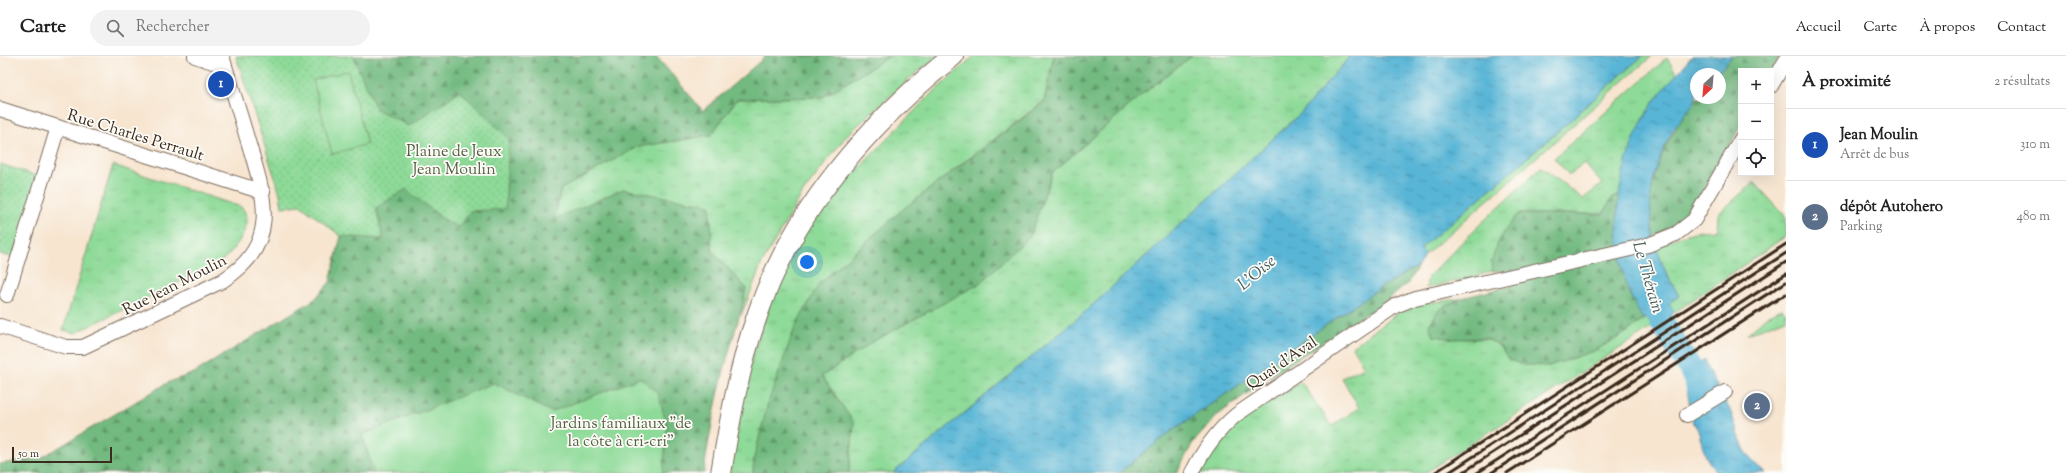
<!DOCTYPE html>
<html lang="fr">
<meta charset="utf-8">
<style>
:root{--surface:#fff;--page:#f2f2f2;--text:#222;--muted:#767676;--line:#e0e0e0;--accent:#111827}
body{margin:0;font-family:"Sorts Mill Goudy",serif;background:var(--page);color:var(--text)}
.controls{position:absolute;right:12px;top:12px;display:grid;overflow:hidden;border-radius:0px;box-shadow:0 4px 16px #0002}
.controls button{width:36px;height:36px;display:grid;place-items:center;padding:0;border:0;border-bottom:1px solid var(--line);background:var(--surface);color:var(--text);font:20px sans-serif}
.compass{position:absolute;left:1690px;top:12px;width:36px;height:36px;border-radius:50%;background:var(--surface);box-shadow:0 4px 16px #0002;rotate:206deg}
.scale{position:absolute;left:12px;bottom:10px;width:100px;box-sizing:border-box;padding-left:4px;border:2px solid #3b2a1e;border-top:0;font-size:11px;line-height:14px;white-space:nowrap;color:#3b2a1e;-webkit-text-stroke:3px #fdfcf7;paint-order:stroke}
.you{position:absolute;left:807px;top:206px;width:14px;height:14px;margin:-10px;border:3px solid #fff;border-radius:50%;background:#1a73e8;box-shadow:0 0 0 6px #1a73e833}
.badge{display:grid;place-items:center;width:26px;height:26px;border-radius:50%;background:var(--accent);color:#fff;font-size:13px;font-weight:700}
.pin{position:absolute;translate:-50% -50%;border:2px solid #fff;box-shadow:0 1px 4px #0006}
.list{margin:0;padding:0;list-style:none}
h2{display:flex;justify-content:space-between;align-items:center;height:52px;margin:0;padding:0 16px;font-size:17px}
h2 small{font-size:13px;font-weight:400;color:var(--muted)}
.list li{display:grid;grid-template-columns:26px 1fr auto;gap:12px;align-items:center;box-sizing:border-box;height:72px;padding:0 16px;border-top:1px solid var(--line)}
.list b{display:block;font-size:15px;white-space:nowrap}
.list p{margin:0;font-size:13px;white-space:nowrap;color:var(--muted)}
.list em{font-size:13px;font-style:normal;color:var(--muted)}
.icon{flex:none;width:22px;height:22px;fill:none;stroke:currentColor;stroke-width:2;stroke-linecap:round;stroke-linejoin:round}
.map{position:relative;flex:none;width:1786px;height:417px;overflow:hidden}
header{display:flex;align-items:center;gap:24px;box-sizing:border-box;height:56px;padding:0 20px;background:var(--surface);border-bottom:1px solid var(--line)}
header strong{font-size:19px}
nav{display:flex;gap:22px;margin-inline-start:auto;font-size:14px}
.search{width:280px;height:36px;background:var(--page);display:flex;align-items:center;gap:10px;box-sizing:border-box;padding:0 14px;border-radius:22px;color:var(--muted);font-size:15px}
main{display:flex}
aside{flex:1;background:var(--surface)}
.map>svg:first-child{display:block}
</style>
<header>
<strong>Carte</strong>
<div class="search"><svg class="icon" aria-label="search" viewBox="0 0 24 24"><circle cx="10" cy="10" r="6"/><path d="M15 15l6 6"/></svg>Rechercher</div>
<nav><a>Accueil</a><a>Carte</a><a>À propos</a><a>Contact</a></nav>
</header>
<main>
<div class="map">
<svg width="1786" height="417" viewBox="0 0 1786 417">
<defs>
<pattern id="grass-tufts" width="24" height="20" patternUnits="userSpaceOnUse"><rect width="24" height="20" fill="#8eda98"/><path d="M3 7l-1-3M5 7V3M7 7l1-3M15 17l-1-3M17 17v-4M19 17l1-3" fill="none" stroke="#7bbb83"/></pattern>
<pattern id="forest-firs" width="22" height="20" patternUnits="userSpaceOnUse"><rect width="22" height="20" fill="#72ba80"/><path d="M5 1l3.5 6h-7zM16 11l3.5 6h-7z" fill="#5f9768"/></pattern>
<pattern id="park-dots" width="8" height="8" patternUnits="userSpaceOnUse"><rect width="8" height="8" fill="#8eda98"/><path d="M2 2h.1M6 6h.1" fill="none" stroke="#7bbb83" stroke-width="1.8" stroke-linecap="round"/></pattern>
<pattern id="water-ripples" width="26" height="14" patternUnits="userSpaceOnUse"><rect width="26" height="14" fill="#58b5d6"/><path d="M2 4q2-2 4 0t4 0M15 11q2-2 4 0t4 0" fill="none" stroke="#4a93ad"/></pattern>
</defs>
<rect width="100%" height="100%" fill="#fdfcf7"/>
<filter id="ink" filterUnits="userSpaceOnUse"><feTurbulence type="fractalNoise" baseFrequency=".025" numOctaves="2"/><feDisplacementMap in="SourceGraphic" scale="8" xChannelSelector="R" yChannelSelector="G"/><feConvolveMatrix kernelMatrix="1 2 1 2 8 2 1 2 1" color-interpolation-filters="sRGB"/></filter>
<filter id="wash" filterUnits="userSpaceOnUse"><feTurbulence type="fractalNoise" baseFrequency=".012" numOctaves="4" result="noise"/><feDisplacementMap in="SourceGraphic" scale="16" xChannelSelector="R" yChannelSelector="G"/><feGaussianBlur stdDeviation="0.9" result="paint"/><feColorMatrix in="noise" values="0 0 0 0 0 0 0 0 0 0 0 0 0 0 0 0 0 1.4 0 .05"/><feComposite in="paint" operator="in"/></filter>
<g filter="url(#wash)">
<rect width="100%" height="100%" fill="#f7e5d0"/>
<path fill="url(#grass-tufts)" stroke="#64825b" d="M890,0H938L910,22L847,79L802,138L761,209L741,260L746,232L712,195L710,149L554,163L561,133L637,91L711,79L737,43L823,41Z
M974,0H1054L1044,45L902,154L819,228L754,402L753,417H730L746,321L769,249L784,215L817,155L929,40Z
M1192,0H1350L1302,56L1085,256L893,417H849L854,367L822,320L1030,180L1052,117L1146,35Z
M1642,0H1652L1425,199L1421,192L1554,79Z
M1667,2L1677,18L1644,61L1625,110L1619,140L1612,142L1603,158H1518L1491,207L1492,215L1474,221L1426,232L1428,221L1471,177L1541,111L1583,143L1602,128L1584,107L1569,119L1554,102Z
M113,109L241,151C258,167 232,197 219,207L75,277L63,274Z
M1754,126L1786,161V180L1675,256L1669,247L1679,240L1664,213L1655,189L1697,175L1717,174L1718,158Z
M1458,243L1439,254L1429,269C1437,273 1448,281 1457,282C1486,286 1490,274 1509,304L1549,310L1596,294L1627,276L1647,261L1653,271L1425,417H1196L1220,383L1237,367L1301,326L1332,370L1359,352L1342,322L1364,311L1352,291L1408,249Z
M1782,253L1786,257V263L1747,278L1768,259Z"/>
<path fill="url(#forest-firs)" stroke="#56724f" d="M353,0H656L703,55L766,0H890L823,41L737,43L711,79L637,91L561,133L554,163L623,133L710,149L712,195L746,232C740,262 730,289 723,318C715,351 708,384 704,417H663L667,371L640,322L551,356L494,327L362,379L374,417H0V408L41,402L169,326L194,317L315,243L330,226L341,180L383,183L376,152L406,133L439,160L470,155L505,153L508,82L460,36L409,70L376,53Z
M1054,0H1192L1146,35L1052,117L1030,180L979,228L874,285L822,320L854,367L849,417H753L754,402L768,347L795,271L819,228L902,154L1044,46Z
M1732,0H1780L1771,15H1741V69L1697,146L1684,162L1654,181L1632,242L1643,263L1627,276L1596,294L1549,310L1523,309L1509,304L1499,289L1486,282L1455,283L1433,280L1429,269L1439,254L1458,243L1511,230L1514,224L1509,215H1492C1490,194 1505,173 1518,158H1603L1612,142L1619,140L1617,159L1650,146C1652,107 1674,72 1697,42H1720V18H1717Z
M1418,210L1408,227L1389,243L1269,321L1218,359L1192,388L1177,417H1119L1169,377L1377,234Z"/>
<path fill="url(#park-dots)" stroke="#64825b" d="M236,0H353L376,53L409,70L460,35L509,82L505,153L470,155L459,172L439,160L406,133L376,152L383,183L341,180L300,149L282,151L280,138Z
M0,108L43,122L18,203L0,198Z"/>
<path fill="#8eda98" stroke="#64825b" d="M348,15L367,88L332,98L313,24Z
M640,322L658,337L667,371L663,417H374L362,379L494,327L551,356Z"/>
<path fill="url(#water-ripples)" stroke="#4a707a" d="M1350,0H1642L1554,79L1421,192L1425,199L1418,210L1377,234L1169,377L1119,417H893L1085,256L1302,56Z
M1692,0H1732L1717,18H1696C1696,25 1698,35 1696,42C1696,46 1676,69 1672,76C1640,134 1645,184 1679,240L1669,247L1675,256L1653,271L1647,262L1643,263C1606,204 1611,123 1644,62C1656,39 1676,20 1692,0Z
M1705,303L1707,312L1730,354L1744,393L1754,407L1766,417H1716L1706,401L1696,368H1693L1684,316Z"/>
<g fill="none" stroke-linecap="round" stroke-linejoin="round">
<path stroke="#58b5d6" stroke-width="24" d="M1652,234L1661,265L1690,312L1703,341"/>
</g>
</g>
<g filter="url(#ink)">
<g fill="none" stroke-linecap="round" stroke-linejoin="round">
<defs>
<path id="street" d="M195,0L225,10
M1771,30L1786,4
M0,53L263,136
M7,239L58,71
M0,270L66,291H83L222,225C283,188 264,138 247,82C239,54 230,27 222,0
M1687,359L1725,336
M1192,417C1203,394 1216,376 1236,359L1395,250L1415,242L1648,189L1676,178L1694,164L1741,83"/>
<path id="secondary" d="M721,417C730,364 739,311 757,260C793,154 866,70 953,0"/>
</defs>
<use href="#street" stroke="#7d6b5c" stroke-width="16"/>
<use href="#secondary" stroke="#7d6b5c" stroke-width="22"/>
<use href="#street" stroke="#fff" stroke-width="14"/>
<use href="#secondary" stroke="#fff" stroke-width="20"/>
<path stroke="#3b2a1e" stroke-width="3" d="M1434,417L1786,188
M1448,417L1786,197
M1462,417L1786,206
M1477,417L1786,218
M1491,417L1786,226
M1507,417L1786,238"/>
</g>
</g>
<g text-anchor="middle" stroke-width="3.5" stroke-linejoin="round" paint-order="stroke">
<g font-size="16" fill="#3b2a1e" stroke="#fdfcf7">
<text transform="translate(136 78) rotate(17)" y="6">Rue Charles Perrault</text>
<text transform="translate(174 228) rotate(-27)" y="6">Rue Jean Moulin</text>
<text transform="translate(1281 306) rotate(-34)" y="6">Quai d'Aval</text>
</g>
<g font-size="16" fill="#545f43" stroke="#fdfcf7">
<text x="454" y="100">Plaine de Jeux<tspan x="454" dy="18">Jean Moulin</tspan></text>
<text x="621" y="372">Jardins familiaux "de<tspan x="621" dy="18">la côte à cri-cri"</tspan></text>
</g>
<g font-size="17" font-style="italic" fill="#455b5e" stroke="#fdfcf7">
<text transform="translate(1256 216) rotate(-40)" y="6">L'Oise</text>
<text transform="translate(1649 221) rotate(74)" y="6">Le Thérain</text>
</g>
</g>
</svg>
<div class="controls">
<button>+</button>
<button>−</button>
<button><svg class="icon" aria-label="locate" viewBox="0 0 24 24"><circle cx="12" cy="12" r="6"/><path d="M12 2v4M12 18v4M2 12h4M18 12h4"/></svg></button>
</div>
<svg class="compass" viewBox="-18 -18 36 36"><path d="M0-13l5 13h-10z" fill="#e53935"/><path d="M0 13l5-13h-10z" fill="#767676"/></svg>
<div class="scale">50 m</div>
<div class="you"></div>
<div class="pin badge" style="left:221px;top:28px;background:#1a4fb4">1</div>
<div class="pin badge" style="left:1757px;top:350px;background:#5c6f8a">2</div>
</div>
<aside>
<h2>À proximité<small>2 résultats</small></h2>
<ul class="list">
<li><span class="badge" style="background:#1a4fb4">1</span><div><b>Jean Moulin</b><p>Arrêt de bus</p></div><em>310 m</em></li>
<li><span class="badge" style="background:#5c6f8a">2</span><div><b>dépôt Autohero</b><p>Parking</p></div><em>480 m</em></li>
</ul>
</aside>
</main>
